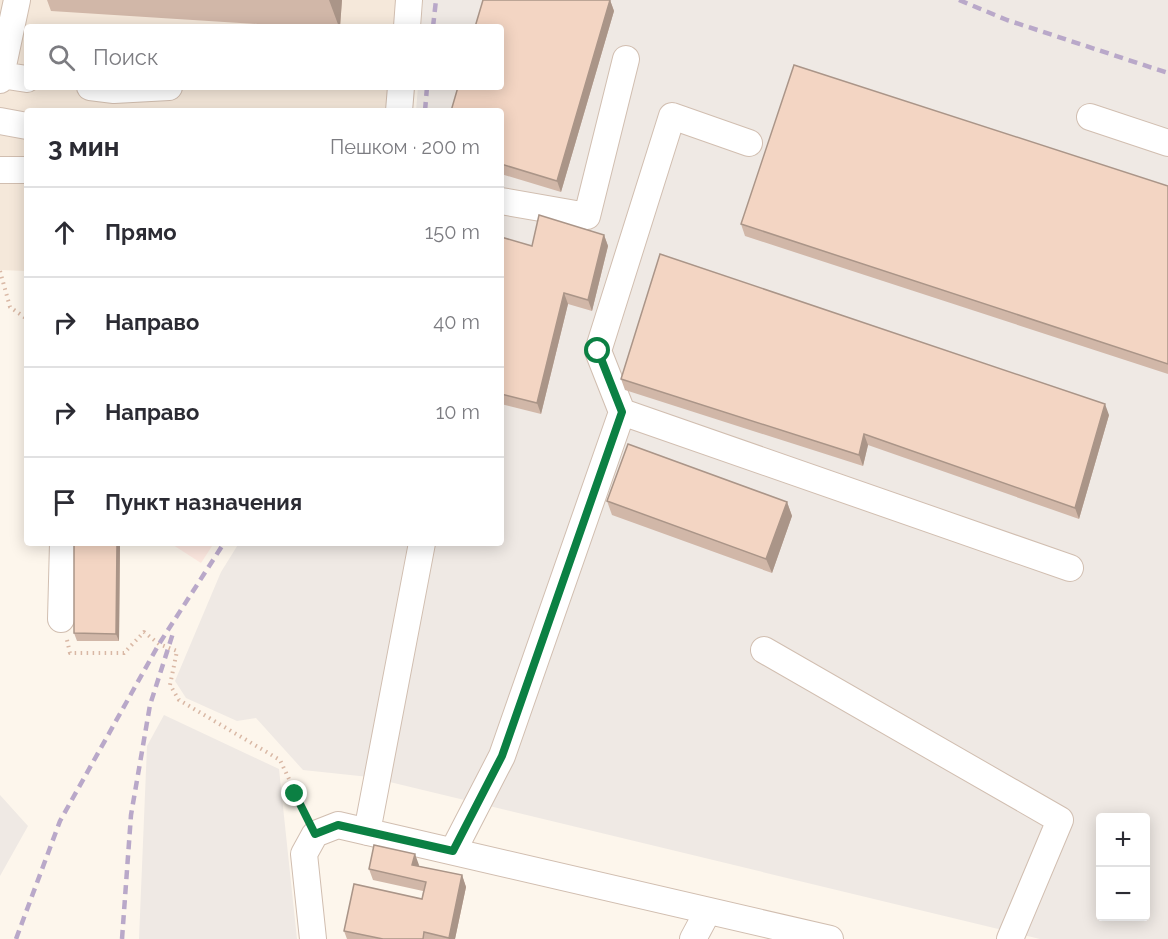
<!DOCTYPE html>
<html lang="ru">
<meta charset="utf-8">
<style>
:root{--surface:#fff;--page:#f2f2f3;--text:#2b2b33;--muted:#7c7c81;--line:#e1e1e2}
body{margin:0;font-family:Raleway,sans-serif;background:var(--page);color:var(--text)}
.controls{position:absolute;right:18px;bottom:18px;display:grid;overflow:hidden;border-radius:6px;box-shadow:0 3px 15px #0003}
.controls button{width:54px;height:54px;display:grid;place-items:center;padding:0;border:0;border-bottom:2px solid var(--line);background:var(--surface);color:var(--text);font:30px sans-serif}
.stop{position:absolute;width:18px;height:18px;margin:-14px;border:4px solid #0b8043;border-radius:50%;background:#fff}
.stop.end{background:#0b8043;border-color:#fff;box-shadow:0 2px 6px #0008}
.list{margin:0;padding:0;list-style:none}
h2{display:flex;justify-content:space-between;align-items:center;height:78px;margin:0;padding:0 24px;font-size:26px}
h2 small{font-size:20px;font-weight:400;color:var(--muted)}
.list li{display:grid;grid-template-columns:39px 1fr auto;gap:18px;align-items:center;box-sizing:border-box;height:90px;padding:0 24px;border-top:2px solid var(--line)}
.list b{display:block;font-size:22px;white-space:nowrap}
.list em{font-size:20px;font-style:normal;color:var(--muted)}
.icon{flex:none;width:33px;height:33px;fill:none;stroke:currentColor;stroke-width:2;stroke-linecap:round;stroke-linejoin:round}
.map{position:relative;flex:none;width:1168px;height:939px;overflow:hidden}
.search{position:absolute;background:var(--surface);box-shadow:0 3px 15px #0003;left:24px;top:24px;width:480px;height:66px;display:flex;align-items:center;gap:15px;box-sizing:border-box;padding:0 21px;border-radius:6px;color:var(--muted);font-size:22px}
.panel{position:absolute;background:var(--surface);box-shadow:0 3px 15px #0003;left:24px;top:108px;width:480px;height:438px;border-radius:6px}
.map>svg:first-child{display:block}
</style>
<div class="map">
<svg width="1168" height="939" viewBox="0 0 1168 939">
<rect width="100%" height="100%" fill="#fdf6ec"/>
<path fill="#f5e8da" d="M0,0H396L394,27H27V87H388L385,111H27L26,271L0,270Z"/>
<path fill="#fde8e0" d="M170,543H214L201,563Z"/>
<path fill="#efe9e4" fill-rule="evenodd" d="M423,0H1168V939H1040L369,777L303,770L256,718L237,721L186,698L175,681L221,572L239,543H501V111H416L418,87H501V27H421ZM1100,818H1146V916H1100Z
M164,715L279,769L297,939H139L147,746Z
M0,795L28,826L0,876Z"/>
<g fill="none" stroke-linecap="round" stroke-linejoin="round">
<defs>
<path id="minor" d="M407,27L409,0
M1,75L17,0
M0,80L1,75L27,79
M90,87L114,90L169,87
M399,111L401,87
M1090,117L1168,143
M0,121L27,126
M0,170H27
M501,201L587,216L626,59
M622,412L1070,568
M61,619L63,543
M764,650L1060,820L1010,939
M367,832L422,543
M453,851L502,756L622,412L598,351L672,116L749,143
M313,939L304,854L315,834L338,825L830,939
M693,939L708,911"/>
</defs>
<use href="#minor" stroke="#d1beb0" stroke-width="28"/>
<path stroke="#d9b8a5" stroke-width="4" stroke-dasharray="1.5 4.5" stroke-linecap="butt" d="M0,271L10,307L27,319
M67,640L70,653H124L144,632L159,644L177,651L170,685L179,700L280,760L306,815"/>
<use href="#minor" stroke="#fff" stroke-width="26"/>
<path stroke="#b9a8c9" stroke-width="4.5" stroke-dasharray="9 6" stroke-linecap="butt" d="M959,0L1007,20L1168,73
M433,27L436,0
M425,111L427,87
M16,939L60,821L159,644L224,543
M122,939L131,815L150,705L174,630"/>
</g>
<path fill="#d1b7a8" d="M47,0H342L340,27H305L51,11Z
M610,0L614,11L561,192L501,174V111Z
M1168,186V374L745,236L741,224Z
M604,235L608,246L592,311L568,304L541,414L501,404V237L532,246Z
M621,379L1109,415L1079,519L868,445L863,466L625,390Z
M607,501L787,502L792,516L772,573L612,515Z
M120,543L119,641H77L74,633Z
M415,854L418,866L462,875L466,887L455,939H347L344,931L422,899L423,891L373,880L369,869Z"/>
<path fill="#aa9588" d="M329,0H342L340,27H339Z
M610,0L614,11L561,192L557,181Z
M604,235L608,246L592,311L588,300Z
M564,293L568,304L541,414L537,403Z
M1105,404L1109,415L1079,519L1075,508Z
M864,434L868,445L863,466L859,455Z
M787,502L792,516L772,573L766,559Z
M117,543H120L119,641L116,634Z
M415,854L419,865L416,876L412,865Z
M462,875L466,887L455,939H449V938Z"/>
<path fill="#f3d5c3" stroke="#aa9588" stroke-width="1.5" d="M483,0H610L557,181L501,164V111H451L458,87H501V27H475Z
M794,65L1168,186V364L741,224Z
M539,215L604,235L588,300L564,293L537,403L501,394V237L532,246Z
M660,254L1105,404L1075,508L864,434L859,455L621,379Z
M628,444L787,502L766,559L607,501Z
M74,543H117L116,634L74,633Z
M374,845L415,854L412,865L462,875L449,938L424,932L423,939H383L344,931L354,884L422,899L426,882L369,869Z"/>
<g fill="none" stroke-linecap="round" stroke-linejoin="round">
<path stroke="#0b8043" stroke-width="8" d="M295,794L315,834L338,825L453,851L502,756L622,412L598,351"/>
</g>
</svg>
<div class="controls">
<button>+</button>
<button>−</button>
</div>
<div class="stop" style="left:598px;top:351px"></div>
<div class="stop end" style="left:295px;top:794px"></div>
<div class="search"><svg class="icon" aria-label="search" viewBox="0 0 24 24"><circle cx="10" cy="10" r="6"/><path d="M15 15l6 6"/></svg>Поиск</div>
<section class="panel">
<h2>3 мин<small>Пешком · 200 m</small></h2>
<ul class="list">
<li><svg class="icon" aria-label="ahead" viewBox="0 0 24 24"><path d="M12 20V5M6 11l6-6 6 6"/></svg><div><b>Прямо</b></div><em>150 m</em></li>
<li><svg class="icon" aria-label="right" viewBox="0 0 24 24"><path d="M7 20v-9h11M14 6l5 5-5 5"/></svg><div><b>Направо</b></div><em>40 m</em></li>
<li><svg class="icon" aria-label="right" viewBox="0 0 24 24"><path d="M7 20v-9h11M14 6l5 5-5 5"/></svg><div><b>Направо</b></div><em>10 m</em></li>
<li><svg class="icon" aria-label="arrive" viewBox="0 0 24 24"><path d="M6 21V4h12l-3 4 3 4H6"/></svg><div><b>Пункт назначения</b></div></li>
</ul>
</section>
</div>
